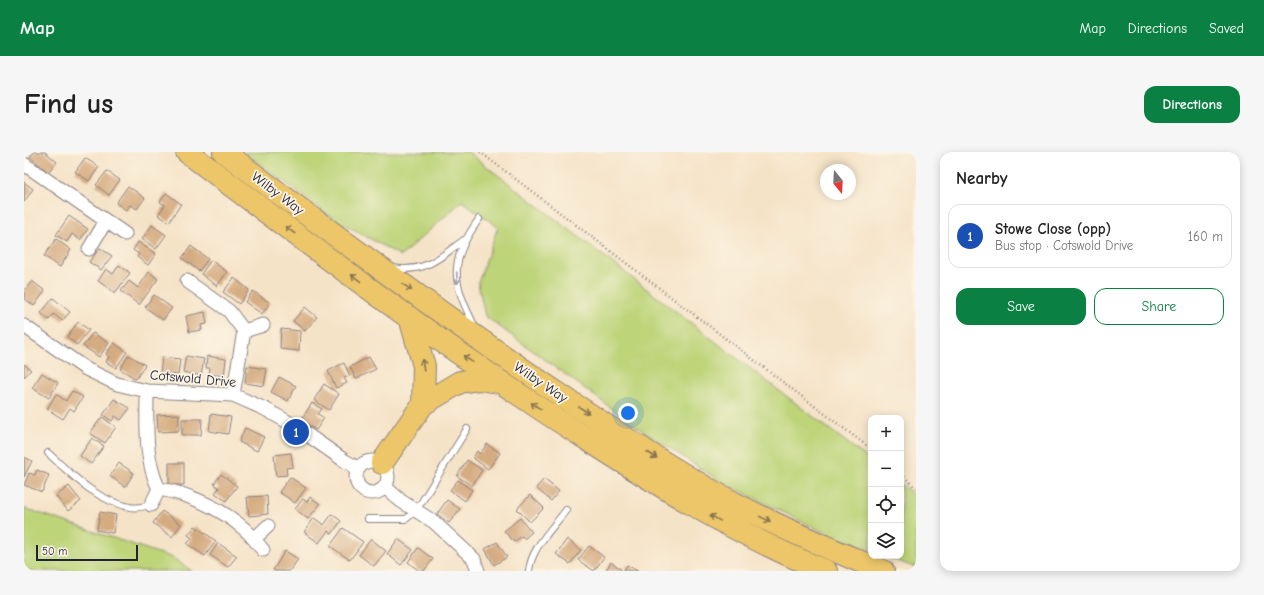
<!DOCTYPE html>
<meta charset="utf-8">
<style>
:root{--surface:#fff;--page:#f6f6f6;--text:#222;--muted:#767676;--line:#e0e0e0;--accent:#0b8043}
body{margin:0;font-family:"Comic Neue",sans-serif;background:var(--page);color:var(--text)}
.controls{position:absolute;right:12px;bottom:12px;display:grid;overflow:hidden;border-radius:8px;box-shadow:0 2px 10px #0003}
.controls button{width:36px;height:36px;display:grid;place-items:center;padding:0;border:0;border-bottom:1px solid var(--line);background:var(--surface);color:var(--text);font:20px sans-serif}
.compass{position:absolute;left:796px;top:12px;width:36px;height:36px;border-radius:50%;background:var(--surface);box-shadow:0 2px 10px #0003;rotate:162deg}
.scale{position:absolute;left:12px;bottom:10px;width:102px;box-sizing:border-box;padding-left:4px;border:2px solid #22223b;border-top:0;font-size:11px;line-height:14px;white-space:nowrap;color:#22223b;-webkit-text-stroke:3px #fcf5e5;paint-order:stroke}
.you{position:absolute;left:604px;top:261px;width:14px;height:14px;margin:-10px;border:3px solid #fff;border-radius:50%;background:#1a73e8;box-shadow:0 0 0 6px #1a73e833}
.badge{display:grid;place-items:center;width:26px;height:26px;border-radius:50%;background:var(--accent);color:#fff;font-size:13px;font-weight:700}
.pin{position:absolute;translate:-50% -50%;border:2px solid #fff;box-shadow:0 1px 4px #0006}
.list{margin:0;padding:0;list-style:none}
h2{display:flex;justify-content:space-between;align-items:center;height:52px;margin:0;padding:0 16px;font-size:17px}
h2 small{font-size:13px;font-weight:400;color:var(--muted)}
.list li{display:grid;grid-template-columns:26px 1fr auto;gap:12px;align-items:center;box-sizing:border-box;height:64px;margin:0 8px 8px;padding:0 8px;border:1px solid var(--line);border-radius:12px}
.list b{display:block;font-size:15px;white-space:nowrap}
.list p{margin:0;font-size:13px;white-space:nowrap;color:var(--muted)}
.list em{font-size:13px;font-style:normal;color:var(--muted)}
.actions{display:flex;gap:8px;padding:12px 16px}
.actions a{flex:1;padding:9px 0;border:1px solid var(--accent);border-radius:12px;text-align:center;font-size:14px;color:var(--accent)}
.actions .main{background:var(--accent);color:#fff}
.icon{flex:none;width:22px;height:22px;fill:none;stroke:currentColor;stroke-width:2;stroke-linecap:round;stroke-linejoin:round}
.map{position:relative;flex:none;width:892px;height:419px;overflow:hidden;border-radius:12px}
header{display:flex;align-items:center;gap:24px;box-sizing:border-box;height:56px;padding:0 20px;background:var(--accent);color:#fff}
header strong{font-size:19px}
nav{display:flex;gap:22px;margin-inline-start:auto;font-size:14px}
.intro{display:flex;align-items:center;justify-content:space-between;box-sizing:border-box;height:96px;padding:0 24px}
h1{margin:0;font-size:28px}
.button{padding:10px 18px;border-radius:12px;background:var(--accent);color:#fff;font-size:14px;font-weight:700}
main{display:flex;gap:24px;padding:0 24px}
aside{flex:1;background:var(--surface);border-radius:12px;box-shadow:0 2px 10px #0003}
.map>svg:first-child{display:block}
</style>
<header>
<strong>Map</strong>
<nav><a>Map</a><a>Directions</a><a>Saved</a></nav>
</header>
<div class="intro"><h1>Find us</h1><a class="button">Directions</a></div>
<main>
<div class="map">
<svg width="892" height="419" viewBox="0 0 892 419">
<rect width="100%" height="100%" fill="#fcf5e5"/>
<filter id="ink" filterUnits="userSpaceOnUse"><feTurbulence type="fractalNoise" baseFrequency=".025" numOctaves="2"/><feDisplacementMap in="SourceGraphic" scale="8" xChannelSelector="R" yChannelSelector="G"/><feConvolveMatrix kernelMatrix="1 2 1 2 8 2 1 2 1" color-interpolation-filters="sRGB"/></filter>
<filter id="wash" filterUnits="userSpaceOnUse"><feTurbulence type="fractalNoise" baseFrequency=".012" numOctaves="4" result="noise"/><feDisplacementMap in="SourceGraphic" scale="16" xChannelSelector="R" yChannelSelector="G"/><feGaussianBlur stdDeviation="0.9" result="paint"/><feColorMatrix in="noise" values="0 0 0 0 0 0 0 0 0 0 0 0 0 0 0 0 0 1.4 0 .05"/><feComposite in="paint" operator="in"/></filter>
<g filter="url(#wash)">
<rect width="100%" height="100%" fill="#f5e3c8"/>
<path fill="#bdd479" stroke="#707b5a" d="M220,0H444L847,309V398L795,378L696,329L616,277L461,164L454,131L474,75L438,49L377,104L304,63Z
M877,332L892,345V416L861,404H877Z
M0,356L149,406L168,419H0Z"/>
<g id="blocks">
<path fill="#d5ac81" d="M10,0H21L33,10L24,20L6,5Z
M61,6L75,15L65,29L51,20Z
M83,19L96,28L85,43L72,33Z
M0,30L9,37L0,50Z
M104,34L121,46L113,57L106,53L102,58L92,51Z
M142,41L157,52L145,70L134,63L141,53L136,50Z
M45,64L64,77L56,88L48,82L43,90L32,83Z
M128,73L142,83L132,97L118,87Z
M32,87L47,98L36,115L20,104Z
M114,90L132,102L124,113L113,105L115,102L109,98Z
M167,94L184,107L175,119L158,106Z
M76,96L88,104L77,118L65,110Z
M187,108L203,120L193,134L177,122Z
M95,113L106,121L91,141L74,129L82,117L89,122Z
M125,120L134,127L115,153L97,139L105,129L114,136Z
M210,126L225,138L215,152L199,140Z
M8,129L21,139L10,154L0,146V139Z
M229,139L246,151L238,162L221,150Z
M130,143L148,156L139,168L121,155Z
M29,146L46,160L38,169L30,162L25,168L17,161Z
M281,155L293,165L281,179L269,169Z
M181,160L183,172L177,173L178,178L165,180L162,164Z
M54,170L65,178L53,193L43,185Z
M257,177L276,179L275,199L256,197Z
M69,181L85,191L75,205L59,194Z
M90,191L103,200L92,216L82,210L85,205L82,202Z
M105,203L121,213L112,227L96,217Z
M162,204L180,207L177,224L159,220Z
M183,204L202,207L200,224L185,222L186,216H182Z
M138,205L156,207L154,223L136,221Z
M345,205L352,217L332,227L326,215Z
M320,211L326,224L320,226L323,231L312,236L304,219Z
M0,212L7,218L0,225Z
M223,214L243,217L240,234L221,231Z
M18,221L34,231L25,246L8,236Z
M255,225L272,234L264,249L247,240Z
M300,232L315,242L305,258L290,248Z
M48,239L59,245L50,259L46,256L39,267L23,257L32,242L42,249Z
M90,247L106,256L97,268L91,264L88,269L79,263Z
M288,251L298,257L294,262L300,266L292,278L277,268Z
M155,262V279L134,280L133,263Z
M187,262L207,265L204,282L185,279Z
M78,265L92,275L81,291L66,281Z
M158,267H178L177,283H158Z
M221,276L240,285L233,299L215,290Z
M68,286L80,294L67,312L56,304Z
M463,292L476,301L464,317L449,306L453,299L456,302Z
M267,301L269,315L262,316L263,323L252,324L250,303Z
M0,305L8,309L0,325Z
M443,308L458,318L448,334L433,324Z
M95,311L110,321L101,335L86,324Z
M145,311H160V333H145Z
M13,318L25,323L18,340L0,333L5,321L11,323Z
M197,322L213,334L202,349L191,341L195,336L190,332Z
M266,325L282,336L271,351L255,340Z
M520,327L535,339L527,349L512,336Z
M434,328L448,338L441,349L426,338Z
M45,334L57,349L44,359L32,344Z
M506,343L520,356L506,370L493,357Z
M243,344L244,362L225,364L223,345Z
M286,345L296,352L284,367L271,357L279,347L283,350Z
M423,348L436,357L425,371L413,362Z
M138,359L157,372L148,385L129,371Z
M76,360L92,363L89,381L73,378Z
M308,362L317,369L308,382L304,379L295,391L280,380L290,366L300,373Z
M496,366L508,380L500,387L498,384L490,390L480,379Z
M171,374L192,389L181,404L163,392L168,386L164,383Z
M319,376L339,390L326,408L306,394Z
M347,387L362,399L350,414L335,403Z
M374,387L389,398L377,413L363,402Z
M543,387L557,398L546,412L532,402Z
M473,390L483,405L470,413L461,397Z
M194,391L213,404L204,415L186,403Z
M565,394L580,405L570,419L554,408Z
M394,396L409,407L400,419H395L384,410Z
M261,399L274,407L266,419H251L249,418Z
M587,410L597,417L596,419H581Z
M603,413L614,419H600Z"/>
</g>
</g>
<g filter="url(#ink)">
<use href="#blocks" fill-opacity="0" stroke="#8c8282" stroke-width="1"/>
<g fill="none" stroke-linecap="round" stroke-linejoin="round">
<defs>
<path id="lane" d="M369,116C402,121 415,106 440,88
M451,175C428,129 424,111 455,67
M24,301C48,323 73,349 106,355C112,357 121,354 127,353
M344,367H382L392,359L443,277
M505,419C507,396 529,376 542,358"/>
<path id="street" d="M0,12L101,82
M65,97L82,69
M163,129L205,159L220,179L209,243
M0,174L62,217L93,232L123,239L209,243L241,257L271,274L321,309L334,316
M220,179L239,173
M123,239C123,271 120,307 135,337C163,341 196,356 218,375C226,381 232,390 239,398
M332 325a16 16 0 1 1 32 0a16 16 0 1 1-32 0Z
M361,335L377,349L410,370L450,407L454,419
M127,353L135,337
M230,387L244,374"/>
<path id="highway" d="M163,0C296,101 429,202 569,291C644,339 719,386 802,419
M200,0C315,87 431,173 551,253C596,282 641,313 688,339C743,370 801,395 859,419
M386,166L400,214L399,252
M358,311L399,252L436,230L455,227L475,230"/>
</defs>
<use href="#lane" stroke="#8c8282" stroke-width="8"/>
<use href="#street" stroke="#8c8282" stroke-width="15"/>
<use href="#highway" stroke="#8c8282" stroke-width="24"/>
<path stroke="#8c8282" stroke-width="2.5" stroke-dasharray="1 3" stroke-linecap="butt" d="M456,0L847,297
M877,322L892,336"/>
<use href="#lane" stroke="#fff" stroke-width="6"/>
<use href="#street" stroke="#fff" stroke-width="13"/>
<use href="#highway" stroke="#ecc669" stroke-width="22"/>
</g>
<defs><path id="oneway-shaft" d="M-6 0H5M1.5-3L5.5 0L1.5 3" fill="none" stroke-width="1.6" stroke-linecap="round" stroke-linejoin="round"/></defs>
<g stroke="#877452">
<use href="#oneway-shaft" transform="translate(266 78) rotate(-143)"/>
<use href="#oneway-shaft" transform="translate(332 126) rotate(-144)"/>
<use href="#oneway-shaft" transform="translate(383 135) rotate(35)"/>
<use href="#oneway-shaft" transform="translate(444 207) rotate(-144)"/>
<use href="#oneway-shaft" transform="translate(399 213) rotate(-99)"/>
<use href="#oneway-shaft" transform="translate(512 254) rotate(-146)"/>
<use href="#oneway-shaft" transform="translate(560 258) rotate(33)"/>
<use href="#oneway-shaft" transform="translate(628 303) rotate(33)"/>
<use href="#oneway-shaft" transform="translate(691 366) rotate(-151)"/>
<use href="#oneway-shaft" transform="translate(741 367) rotate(26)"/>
</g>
<use stroke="#9c9ca7" href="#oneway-shaft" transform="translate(433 126) rotate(87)"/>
</g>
<g text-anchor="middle" stroke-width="3.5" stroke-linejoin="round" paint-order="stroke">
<g font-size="14" fill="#22223b" stroke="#fcf5e5">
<text transform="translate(254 41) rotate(37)" y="5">Wilby Way</text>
<text transform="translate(169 226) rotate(5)" y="5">Cotswold Drive</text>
<text transform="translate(517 230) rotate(34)" y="5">Wilby Way</text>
</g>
</g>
</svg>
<div class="controls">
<button>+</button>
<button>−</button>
<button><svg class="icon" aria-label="locate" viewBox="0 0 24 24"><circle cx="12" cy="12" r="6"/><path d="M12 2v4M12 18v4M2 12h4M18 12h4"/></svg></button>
<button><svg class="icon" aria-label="layers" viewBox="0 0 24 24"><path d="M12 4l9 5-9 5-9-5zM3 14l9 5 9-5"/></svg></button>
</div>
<svg class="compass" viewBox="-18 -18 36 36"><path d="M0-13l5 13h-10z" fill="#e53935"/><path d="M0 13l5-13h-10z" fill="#767676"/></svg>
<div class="scale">50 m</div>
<div class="you"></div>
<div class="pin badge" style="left:272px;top:280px;background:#1a4fb4">1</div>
</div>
<aside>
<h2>Nearby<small></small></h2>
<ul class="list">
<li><span class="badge" style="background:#1a4fb4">1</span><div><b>Stowe Close (opp)</b><p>Bus stop · Cotswold Drive</p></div><em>160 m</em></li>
</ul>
<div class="actions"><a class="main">Save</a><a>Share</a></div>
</aside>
</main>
